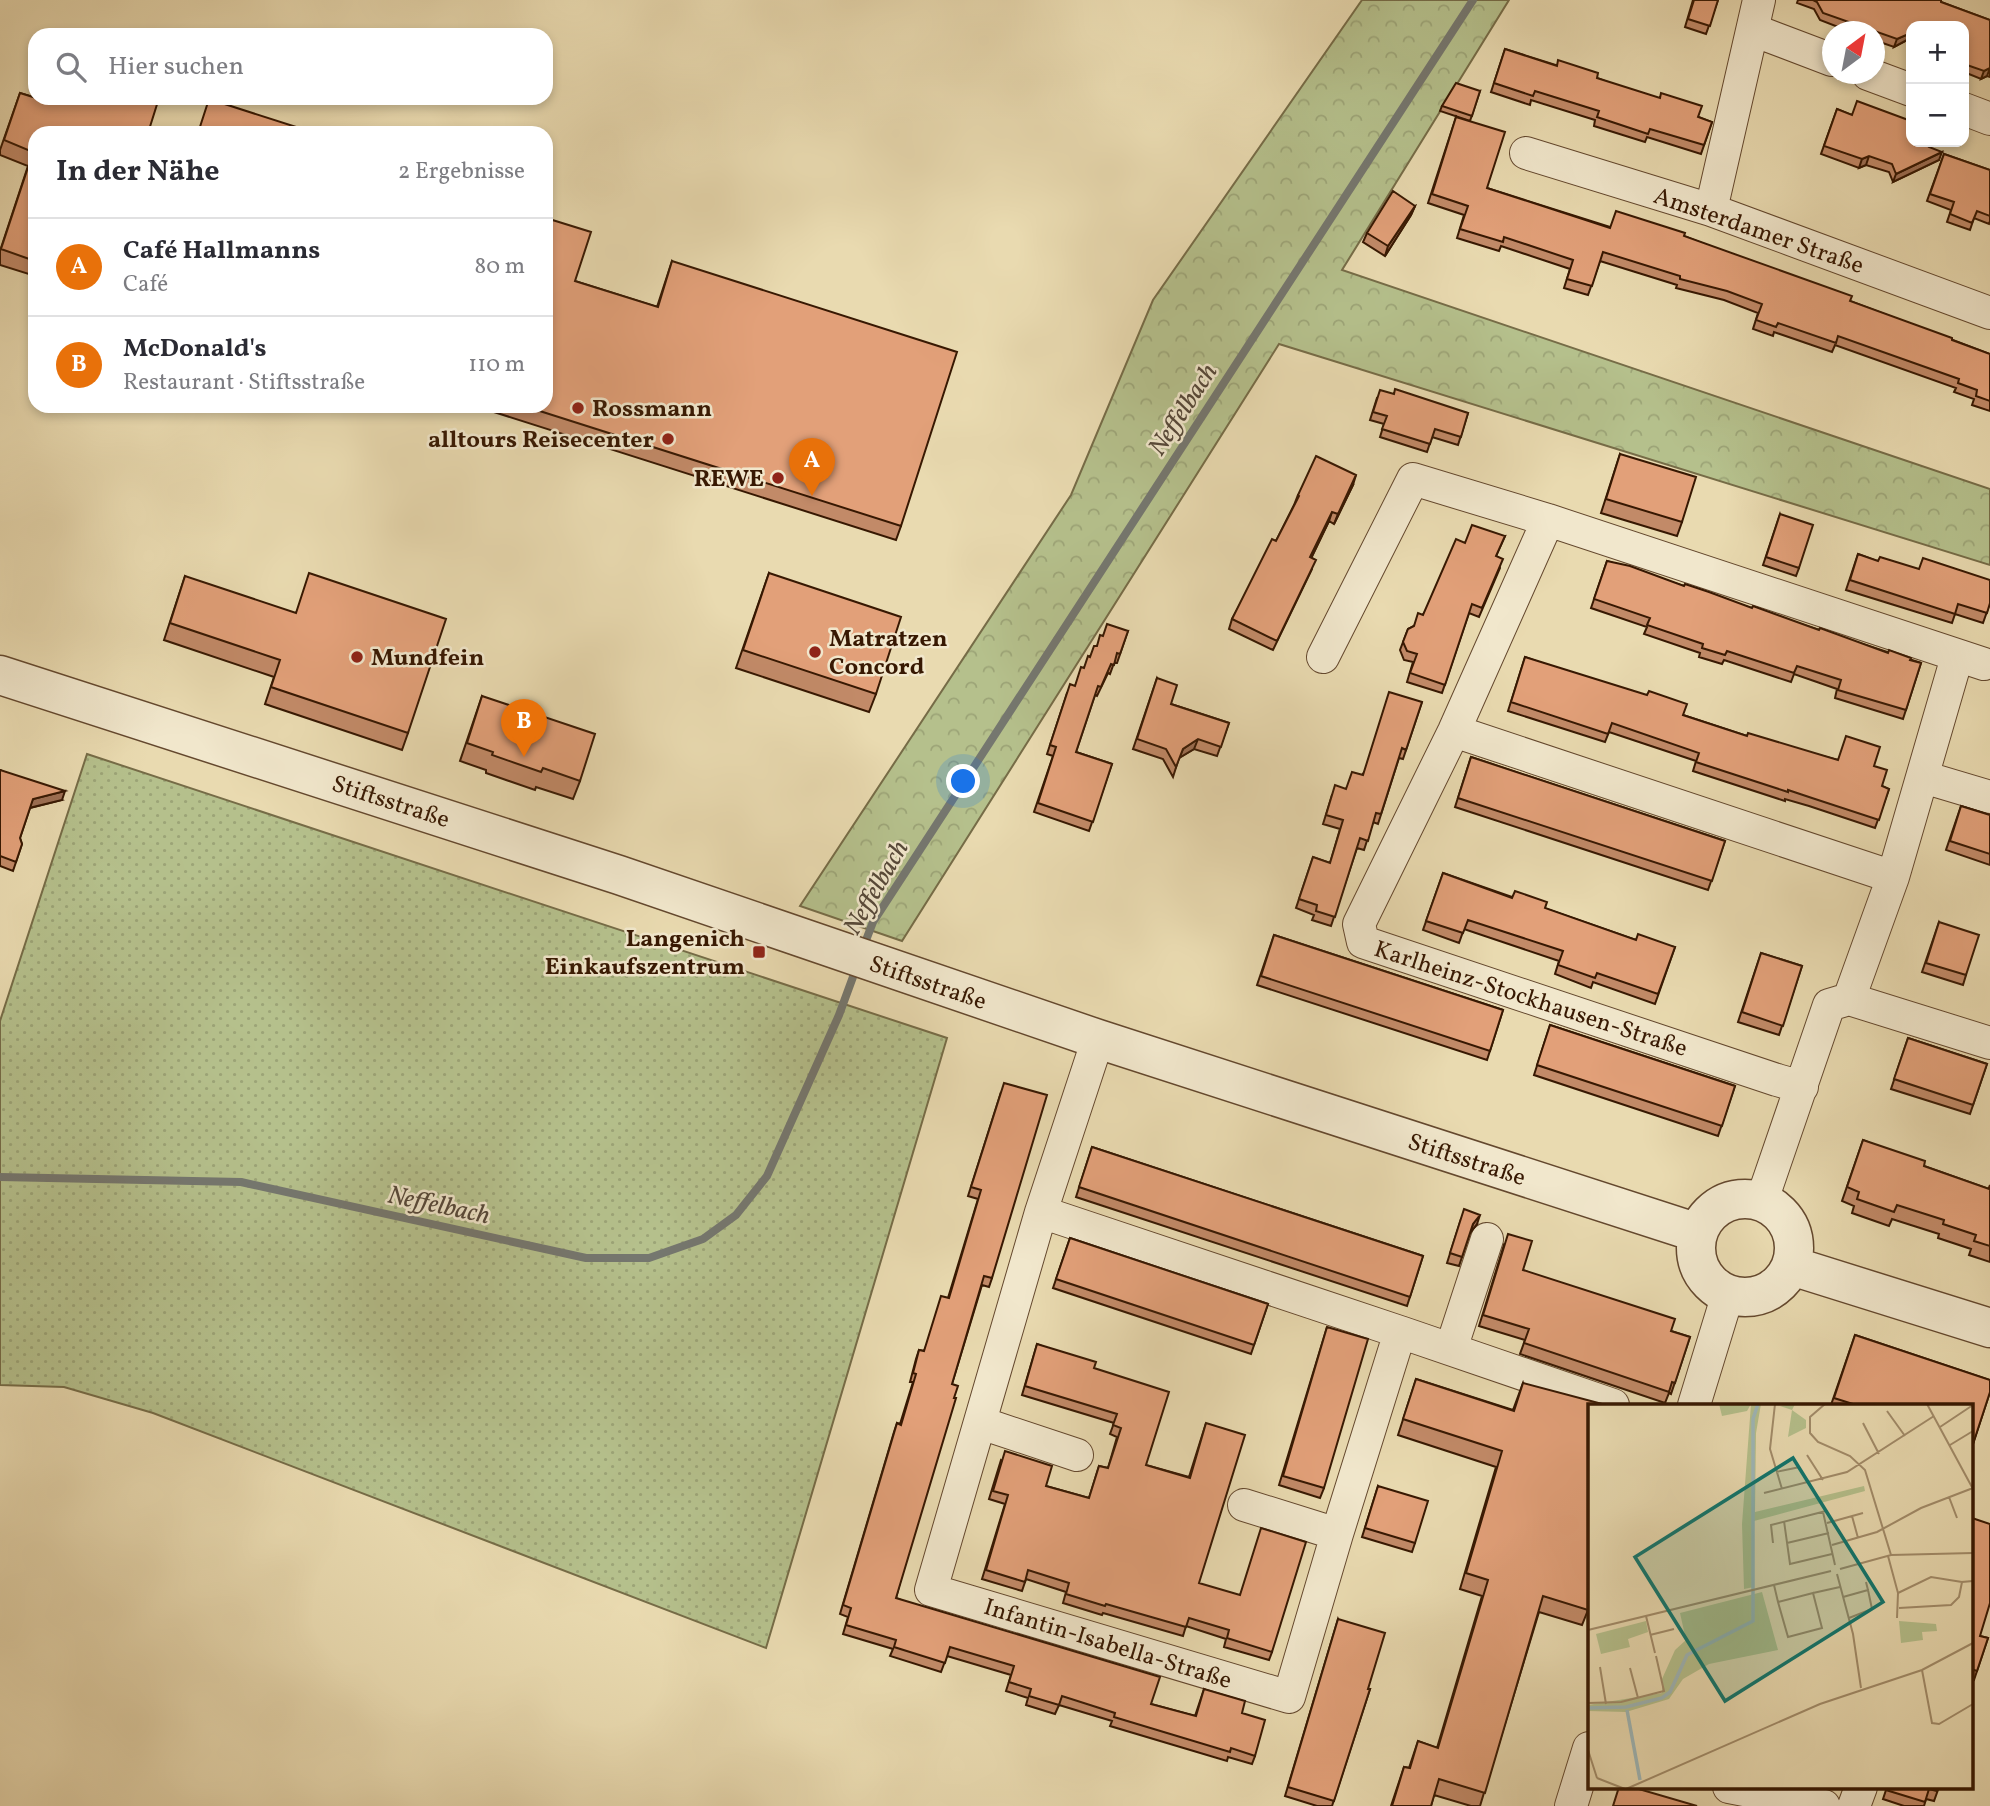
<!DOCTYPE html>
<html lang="de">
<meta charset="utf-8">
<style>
:root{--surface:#fff;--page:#f7f7f7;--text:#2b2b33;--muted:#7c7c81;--line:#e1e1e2;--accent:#0b8043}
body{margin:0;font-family:Vollkorn,serif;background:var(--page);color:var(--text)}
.controls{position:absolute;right:21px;top:21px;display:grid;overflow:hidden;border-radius:14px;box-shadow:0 4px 10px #0003}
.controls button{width:63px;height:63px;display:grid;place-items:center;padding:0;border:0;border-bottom:2px solid var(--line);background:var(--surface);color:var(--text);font:35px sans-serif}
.compass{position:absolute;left:1822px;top:21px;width:63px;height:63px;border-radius:50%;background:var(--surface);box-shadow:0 4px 10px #0003;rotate:32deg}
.you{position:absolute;left:964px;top:782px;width:24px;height:24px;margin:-18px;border:5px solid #fff;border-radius:50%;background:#1a73e8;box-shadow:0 0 0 10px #1a73e833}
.badge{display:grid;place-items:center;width:46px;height:46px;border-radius:50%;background:var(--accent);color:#fff;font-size:23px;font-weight:700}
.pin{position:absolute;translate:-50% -58px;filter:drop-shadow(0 2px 4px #0008)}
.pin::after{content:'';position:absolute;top:37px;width:24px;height:21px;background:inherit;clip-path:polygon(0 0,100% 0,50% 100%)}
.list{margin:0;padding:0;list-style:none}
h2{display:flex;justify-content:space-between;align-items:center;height:91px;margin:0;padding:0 28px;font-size:30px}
h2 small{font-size:23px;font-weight:400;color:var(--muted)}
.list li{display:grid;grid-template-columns:46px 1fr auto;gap:21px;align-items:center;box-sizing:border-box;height:98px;padding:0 28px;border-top:2px solid var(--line)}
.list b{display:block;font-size:26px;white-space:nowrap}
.list p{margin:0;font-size:23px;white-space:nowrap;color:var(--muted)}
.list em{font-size:23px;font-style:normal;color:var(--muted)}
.icon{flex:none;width:38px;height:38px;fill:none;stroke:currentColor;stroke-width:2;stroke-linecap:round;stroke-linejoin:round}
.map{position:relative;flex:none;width:1990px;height:1806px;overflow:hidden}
.search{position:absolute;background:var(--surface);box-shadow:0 4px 10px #0003;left:28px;top:28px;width:525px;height:77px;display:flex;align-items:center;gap:18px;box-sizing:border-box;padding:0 24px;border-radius:21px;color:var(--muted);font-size:26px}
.panel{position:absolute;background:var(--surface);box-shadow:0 4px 10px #0003;left:28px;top:126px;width:525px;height:287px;border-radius:21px}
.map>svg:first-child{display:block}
</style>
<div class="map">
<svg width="1990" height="1806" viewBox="0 0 1990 1806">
<defs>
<pattern id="green-dots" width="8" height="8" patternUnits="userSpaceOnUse" patternTransform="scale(1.75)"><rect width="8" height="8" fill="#b5c08c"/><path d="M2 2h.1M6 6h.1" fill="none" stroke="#9ca477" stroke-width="1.8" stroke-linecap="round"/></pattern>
<pattern id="forest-crowns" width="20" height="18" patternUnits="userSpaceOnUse" patternTransform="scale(1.75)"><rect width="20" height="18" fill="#b5c08c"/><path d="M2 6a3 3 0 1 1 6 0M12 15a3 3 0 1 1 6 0" fill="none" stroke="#9ca477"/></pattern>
</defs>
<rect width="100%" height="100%" fill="#e9dab0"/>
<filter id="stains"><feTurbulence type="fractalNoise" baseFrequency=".00286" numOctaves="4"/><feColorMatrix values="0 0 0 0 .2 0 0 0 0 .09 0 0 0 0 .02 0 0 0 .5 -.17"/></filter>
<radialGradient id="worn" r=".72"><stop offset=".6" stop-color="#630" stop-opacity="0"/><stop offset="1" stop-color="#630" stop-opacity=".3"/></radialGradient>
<path fill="url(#green-dots)" stroke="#766c47" stroke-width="2" d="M87,754L947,1038L766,1648L153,1413L64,1387L0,1385V1021Z"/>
<path fill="url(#forest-crowns)" stroke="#766c47" stroke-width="2" d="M1362,0H1509L1342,270L1990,489V565L1279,344L902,941L800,906L1071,495L1153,300Z"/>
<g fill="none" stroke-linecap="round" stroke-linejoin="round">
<path stroke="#75776f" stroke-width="8" d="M863,948L873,922L1473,0
M0,1177L241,1182L586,1258H649L703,1239L736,1215L767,1176L839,1015L857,966"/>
<defs>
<path id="minor" d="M1753,30L1832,60
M1868,74L1911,90
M1964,109L1990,119
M1526,153L1711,210L1990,313
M1711,210L1759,0
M1548,520L1454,731L1359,924L1363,942L1777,1080L1802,1087
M1323,657L1413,479L1548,520L1984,664
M1454,731L1893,877
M1923,777L1990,797
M1849,999L1893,877L1957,657
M1761,1203L1829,1005L1849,999L1990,1043
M1041,1212L1400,1332L1337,1534L1289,1697L931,1590L1041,1212L1098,1039
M1400,1332L1613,1405
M1451,1349L1487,1239
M1694,1405L1728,1294
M981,1423L1077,1455
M1244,1505L1337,1534
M1729,1787L1824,1806
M1571,1806L1589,1748
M1854,1806L1861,1787"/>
<path id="tertiary" d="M0,675L619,875L1098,1039L1698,1233
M1696 1248a49 49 0 1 1 98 0a49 49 0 1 1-98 0Z
M1792,1266L1990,1328"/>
</defs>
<use href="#minor" stroke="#64482e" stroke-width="34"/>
<use href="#tertiary" stroke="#64482e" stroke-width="41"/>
<use href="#minor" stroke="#f1e7cc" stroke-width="32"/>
<use href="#tertiary" stroke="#f1e7cc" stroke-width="38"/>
</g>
<path fill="#c28a68" stroke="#371802" stroke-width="2" d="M1693,0H1718L1706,34L1685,27Z
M1798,0H1941V2L1990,20V77L1987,76L1981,79L1964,72V26H1911V42L1907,40L1894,47L1874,40V32H1851L1820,20L1814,9L1797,3Z
M1505,49L1597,78L1712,122L1701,154L1647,137L1645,142L1594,126L1595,120L1531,100L1530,105L1491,92Z
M1480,91L1470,121L1440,111L1442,106Z
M20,93L49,102L159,98L35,133V276L0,265V251L28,166L0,155V150Z
M1837,109L1929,147L1939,160L1893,182L1889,172L1866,165L1859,168L1821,154Z
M1456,117L1487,188L1610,227L1684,236L1850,301L1990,354V411L1972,405L1974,399L1954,392L1956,388L1835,345L1832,352L1774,332L1773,336L1753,329L1758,313L1724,300L1676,288L1677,285L1600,261L1588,295L1564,288L1570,269L1501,246L1499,251L1457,238L1464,215L1428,203Z
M1944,154L1990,170V221L1989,224L1974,218L1970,230L1947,222L1951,210L1927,201Z
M1415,206L1411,215L1385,256L1363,242L1367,233Z
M672,261L901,526L896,540L475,406H546L575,281L657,307Z
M1377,398L1468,413L1458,445L1432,437L1427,452L1380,437L1384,424L1370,420Z
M1620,454L1682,522L1677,536L1601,513Z
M1353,485L1334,524L1329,521L1311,558L1312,569L1273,650L1229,629L1232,619L1276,541L1294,505L1298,495Z
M1780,514L1799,568L1796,576L1763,565Z
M1505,536L1496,556L1500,568L1479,617L1469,613L1442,693L1407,682L1413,662L1404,660L1400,650L1408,629L1414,626L1423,615L1465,543Z
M1858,554L1990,603L1983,623L1955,614L1952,623L1846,590Z
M1607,561L1921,663L1903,719L1835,698L1837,689L1794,674L1791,682L1724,660L1722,664L1699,657L1700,653L1644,634L1647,627L1591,608Z
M769,573L876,694L869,712L736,668Z
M185,576L408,733L402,750L265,704L274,677L164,640Z
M1128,631L1117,663H1114L1110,674L1108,673L1097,696L1095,695L1076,752L1112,764L1089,831L1034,812L1053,756L1047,754L1067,693L1075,686L1084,668L1103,636Z
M1525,657L1683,715L1747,736L1838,760L1874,766L1882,786L1889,789L1875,828L1809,806L1785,799V801L1693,771L1696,761L1609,732L1605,742L1508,711Z
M1157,678L1171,704L1229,723L1217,756L1194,749L1179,758L1173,777L1163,759L1133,749Z
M482,696L580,781L573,799L536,787L535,790L486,773V770L460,761Z
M1422,702L1403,759L1399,758L1378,824L1373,822L1364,850L1357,848L1331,926L1312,920L1314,915L1296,908L1313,857L1330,863L1340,829L1323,824L1332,795L1346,789L1362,775Z
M1471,757L1725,841L1708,890L1455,807Z
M0,770L62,800L30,808L20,838L22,844L13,871L0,866Z
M1961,806L1990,815V865L1946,850Z
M1443,873L1636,940L1675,947L1655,1004L1593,982L1591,988L1555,974L1559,961L1464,929L1459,943L1423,930Z
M1939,922L1966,975L1963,985L1922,972Z
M1274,935L1503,1010L1487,1060L1257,985Z
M1761,953L1802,966L1779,1035L1738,1022Z
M1550,1025L1735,1086L1718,1136L1534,1075Z
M1908,1038L1987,1064L1970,1114L1891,1089Z
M1001,1092L992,1278L989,1287L982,1285L952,1384L896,1598L1151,1704L1195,1716L1204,1689L1242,1713L1255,1756L1252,1764L1228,1757L1227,1761L1110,1726L1112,1721L1059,1705L1055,1714L1026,1705L1028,1698L1006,1691L1011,1675L947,1656L941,1672L890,1656L893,1649L843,1634L848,1617L840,1614L894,1432L897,1423L900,1424L913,1382H910L916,1359L919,1350L924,1351L948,1298L978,1199L968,1196Z
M1863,1140L1924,1166L1989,1189L1990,1185V1262L1969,1255L1971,1249L1938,1238L1939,1234L1892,1219L1889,1226L1852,1213L1854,1206L1842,1201Z
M1092,1147L1423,1256L1407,1306L1076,1197Z
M1461,1219L1477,1224L1470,1233L1459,1266L1447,1263Z
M1070,1238L1268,1304L1251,1354L1053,1288Z
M1504,1245L1523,1270L1671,1331L1690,1337L1671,1394L1669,1393L1665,1403L1520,1354L1525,1340L1479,1326Z
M1327,1327L1324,1488L1320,1498L1279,1485Z
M1855,1335L1990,1380V1392L1971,1450V1405H1831Z
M1037,1344L1094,1368L1146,1465L1189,1477L1206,1423L1199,1583L1272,1652L1269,1660L1224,1647L1226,1639L1186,1626L1183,1636L1103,1613L1102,1615L1063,1603L1066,1592L1026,1579L1022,1591L982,1579L1005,1504L989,1499L1001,1460L1046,1486L1089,1498L1099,1466L1108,1468L1117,1437L1110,1434L1114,1423L1022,1395Z
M1416,1379L1513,1410L1523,1383L1588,1610L1582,1625L1539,1612L1480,1806H1471L1434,1795L1431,1806H1391L1404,1767L1409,1768L1418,1741L1437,1748L1482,1596L1460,1589L1496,1467L1398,1435Z
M1378,1486L1415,1543L1412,1552L1362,1537Z
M1971,1521L1980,1636L1988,1638L1974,1680L1971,1679Z
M1338,1619L1368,1689H1370L1332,1806H1317L1285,1796Z
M1887,1787H1939L1934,1801L1926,1799L1924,1806H1904L1883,1799Z"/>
<path fill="#9e7055" stroke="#371802" stroke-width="2" d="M1910,33L1907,40L1894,47L1897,39Z
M1990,68L1987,76L1981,79L1984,71Z
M1942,152L1939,160L1893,182L1896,174Z
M1869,156L1866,165L1859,168L1862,159Z
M1415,206L1411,215L1385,256L1388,246Z
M1356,475L1353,485L1334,524L1338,514Z
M1332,512L1329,521L1307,567L1310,557Z
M1198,739L1194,749L1179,758L1183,749Z
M65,791L62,800L29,808L33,799Z
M1480,1215L1477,1224L1470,1233L1473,1224Z"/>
<path fill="#e2a079" stroke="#371802" stroke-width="2" d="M1694,0H1718L1710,26L1688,19Z
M1813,0H1941V2L1990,20V68L1984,71L1964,64V26H1911V33L1897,39L1823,13L1817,2Z
M1505,49L1557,66L1558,60L1598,73L1597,78L1660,98L1661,93L1702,106L1698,117L1712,122L1704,145L1650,129L1648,134L1597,117L1599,111L1535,91L1533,96L1494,83Z
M1456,83L1480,91L1472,116L1442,106Z
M20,93L49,102L51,98H159L148,133H35V261L1,249L33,152L4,140Z
M209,99L315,133H198Z
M1857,101L1911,121V142H1931L1929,147L1942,152L1896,174L1892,164L1869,156L1862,159L1824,146L1837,109L1852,115Z
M1456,117L1505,132L1487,188L1610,228L1616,211L1685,233L1684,236L1852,296L1850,301L1952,338V340L1990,354V401L1976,396L1977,390L1958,383L1959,379L1838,336L1836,343L1778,323L1776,327L1756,320L1762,304L1727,291L1680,279V276L1603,252L1592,286L1567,279L1573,260L1504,237L1503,242L1460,229L1468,206L1432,194Z
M1944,154L1990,170V216L1977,211L1972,223L1950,214L1954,202L1930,194Z
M1393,191L1415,206L1388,246L1367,233Z
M546,218L591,232L575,281L658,307L672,261L957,352L901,526L524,406H546Z
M1395,389L1468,413L1461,437L1435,429L1430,444L1382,429L1387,416L1373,412L1380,390L1394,394Z
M1620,454L1696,477L1682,522L1606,499Z
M1316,456L1356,475L1338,514L1332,512L1310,557L1316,560L1277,641L1232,619L1272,539L1276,541L1299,496L1298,495Z
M1780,514L1813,525L1799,568L1766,557Z
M1472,525L1505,536L1496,556L1503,559L1482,608L1472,604L1445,685L1410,673L1417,654L1407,651L1403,642L1408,629L1414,626L1418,613L1423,615L1456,539L1465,543Z
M1858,554L1878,561L1880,557L1919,569L1923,558L1990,580V603L1987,613L1958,604L1955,614L1850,580Z
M1607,561L1630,566L1684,586L1685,584L1709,592L1752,608L1753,606L1819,630L1820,628L1888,653L1889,650L1911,658L1910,660L1921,663L1906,710L1838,690L1841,680L1797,666L1794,673L1727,651L1725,655L1702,648L1703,644L1647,625L1650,618L1594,599Z
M309,573L446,619L408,733L271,687L280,660L170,623L185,576L296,613Z
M769,573L901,617L876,694L743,650Z
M1107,624L1128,631L1120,654L1117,653L1114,665L1111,664L1101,687L1098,686L1076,752L1112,764L1093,822L1038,803L1056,747L1050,745L1070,684L1075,686L1081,667L1084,668L1088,656L1090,657L1094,646H1097L1100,635L1103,636Z
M1525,657L1647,695L1649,691L1687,704L1683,715L1747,736L1748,733L1838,760L1846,736L1880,747L1874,766L1887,770L1882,786L1889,789L1879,820L1812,798L1788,790V792L1696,762L1699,753L1612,723L1608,734L1511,702Z
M1157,678L1177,685L1171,704L1229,723L1221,747L1198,739L1183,749L1176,767L1166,749L1137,739Z
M1389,692L1422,702L1406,750L1402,748L1381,814L1376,813L1368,841L1360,838L1335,917L1316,911L1317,905L1299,899L1313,857L1330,863L1343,820L1326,815L1335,785L1346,789L1352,772L1363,775Z
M482,696L595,734L580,781L543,768L541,772L492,755L493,752L467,743Z
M1471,757L1725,841L1712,881L1458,798Z
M0,770L65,791L33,799L20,838L22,844L16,862L0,856Z
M1961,806L1990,815V854L1950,841Z
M1443,873L1512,898L1515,891L1547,902L1545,908L1636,940L1638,934L1675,947L1658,994L1597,973L1595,978L1558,965L1563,951L1468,920L1463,933L1426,921Z
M1939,922L1979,935L1966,975L1926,963Z
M1274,935L1503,1010L1490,1051L1261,976Z
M1761,953L1802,966L1783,1026L1742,1012Z
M1550,1025L1735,1086L1722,1126L1537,1065Z
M1908,1038L1987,1064L1973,1105L1894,1079Z
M1004,1083L1047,1095L992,1278L984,1276L952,1384L958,1386L954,1398H956L896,1598L1160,1677L1151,1704L1196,1716L1204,1689L1245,1701L1242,1713L1265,1720L1255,1756L1231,1748L1230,1752L1114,1717L1115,1713L1062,1696L1059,1705L1029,1696L1031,1689L1009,1682L1014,1666L950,1647L945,1663L894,1647L896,1640L846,1625L851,1608L843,1605L897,1423L901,1425L916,1374L913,1373L919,1350L924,1351L941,1296L949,1298L981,1190L971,1187Z
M1863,1140L1925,1161L1924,1166L1989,1189L1990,1185V1246L1974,1241L1976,1235L1943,1224L1944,1220L1897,1205L1894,1212L1857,1199L1859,1192L1847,1187Z
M1092,1147L1423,1256L1410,1297L1079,1187Z
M1464,1209L1480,1215L1473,1224L1462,1257L1450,1253Z
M1508,1234L1532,1241L1523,1270L1675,1319L1671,1331L1690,1337L1675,1383L1672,1382L1669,1392L1524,1343L1529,1329L1483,1315Z
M1070,1238L1268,1304L1254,1345L1056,1279Z
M1327,1327L1368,1339L1324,1488L1283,1476Z
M1855,1335L1990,1380V1392L1973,1444H1971V1405H1856L1834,1398Z
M1037,1344L1096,1362L1094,1368L1169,1392L1146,1465L1190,1478L1206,1423L1245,1435L1199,1583L1240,1595L1261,1528L1306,1542L1272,1652L1227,1638L1229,1630L1189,1618L1186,1627L1106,1604L1105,1606L1066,1594L1069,1583L1028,1570L1025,1582L986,1570L1008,1495L993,1491L1005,1451L1052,1466L1046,1486L1089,1498L1099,1466L1108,1468L1121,1428L1113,1425L1117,1414L1025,1386Z
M1416,1379L1514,1411L1523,1383L1606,1405H1589V1606L1588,1610L1543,1596L1485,1793L1439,1779L1431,1806H1392L1404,1767L1410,1768L1418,1741L1438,1748L1488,1580L1466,1573L1502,1451L1403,1419Z
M1378,1486L1428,1501L1415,1543L1365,1528Z
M1972,1518L1990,1524V1603L1980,1636L1988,1638L1977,1671L1971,1669V1521Z
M1338,1619L1385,1633L1368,1689H1370L1334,1801L1288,1787Z
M1619,1787H1632L1697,1806H1613Z
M1887,1787H1939L1937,1791L1929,1789L1925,1802L1886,1790Z"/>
<g fill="#8f2418" stroke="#f1e7cc" stroke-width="2.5">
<circle cx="578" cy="408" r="7"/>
<circle cx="668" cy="439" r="7"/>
<circle cx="778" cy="478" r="7"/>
<circle cx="815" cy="652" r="7"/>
<circle cx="357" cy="657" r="7"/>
<rect x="752" y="945" width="14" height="14" rx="3.5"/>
</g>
<g text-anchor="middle" stroke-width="5" stroke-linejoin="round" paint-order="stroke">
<g font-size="24" fill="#371802" stroke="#f1e7cc">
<text transform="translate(1759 230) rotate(19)" y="8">Amsterdamer Straße</text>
<text transform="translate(391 801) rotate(18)" y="8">Stiftsstraße</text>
<text transform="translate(928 982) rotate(19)" y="8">Stiftsstraße</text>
<text transform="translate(1531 998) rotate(18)" y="8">Karlheinz-Stockhausen-Straße</text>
<text transform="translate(1467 1159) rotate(18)" y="8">Stiftsstraße</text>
<text transform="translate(1108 1643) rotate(17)" y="8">Infantin-Isabella-Straße</text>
</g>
<g font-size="24" font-weight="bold" fill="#371802" stroke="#f1e7cc" text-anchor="start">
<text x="592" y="416">Rossmann</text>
<text x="654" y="447" text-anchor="end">alltours Reisecenter</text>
<text x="764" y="486" text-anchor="end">REWE</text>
<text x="829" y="646">Matratzen<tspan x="829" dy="28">Concord</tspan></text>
<text x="371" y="665">Mundfein</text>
<text x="745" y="946" text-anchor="end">Langenich<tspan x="745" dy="28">Einkaufszentrum</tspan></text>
</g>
<g font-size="26" font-style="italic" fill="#564839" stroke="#f1e7cc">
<text transform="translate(1182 409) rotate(-57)" y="9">Neffelbach</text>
<text transform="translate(875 887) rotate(-60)" y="9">Neffelbach</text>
<text transform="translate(439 1204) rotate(12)" y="9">Neffelbach</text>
</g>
</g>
<g transform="translate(1588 1404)">
<rect width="385" height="385" fill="#e9dab0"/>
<path d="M131,0H163L159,7L134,12ZM207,0L204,6L218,16V24L200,33L204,6L192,2ZM174,188L190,246L121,260L95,275L81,295L38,308L0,307V301L74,289V275L87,246L98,236L92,209ZM58,217L60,228L40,235L42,243L13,250L8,230ZM311,217L348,220L349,227L334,228L335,236L313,239Z" fill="#b5c08c"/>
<path d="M163,0H173L168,29L167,108L276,82L277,87L166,117V183L156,185L154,120Z" fill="#b5c08c"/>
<path fill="none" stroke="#9eb7b8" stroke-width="3.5" d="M0,304L38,303L74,294L82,288L99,251L165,217V15L170,0M39,306L52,376"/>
<path fill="none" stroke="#a28c6a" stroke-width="2" d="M187,0L182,45L194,85M237,0L222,13V29L230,38L262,52L277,66L303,151M339,0L385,85M299,7L317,32M275,19L291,50M352,23L385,1M362,41L385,27M219,51L235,76M188,68L212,63M176,89L259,68L346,12M361,93L369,114M235,108L247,161M264,112L270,134M196,117L202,160L244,150M239,119L275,109M185,139L183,121L238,107M199,139L241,129M244,141L289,128L333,104L385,84M300,152L310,189L309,214M252,165L303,151L385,149M249,170L265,230L273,284M186,181L190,198L200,233L234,224L225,189L190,198M225,189L252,183M310,189L343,173L374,178M255,193L280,186L278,178M311,204L363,201L371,193L374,178L385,177M58,212L67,249M261,214L284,205L280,186M0,226L243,167M62,231L86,225M12,263L18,300M42,264L50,294M334,266L344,319L351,320L385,300M0,299L33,298L76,287L68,252M0,346L9,374M9,374L37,385M38,385L232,300L334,266L385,239"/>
<path fill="#0f766e" fill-opacity="0.15" stroke="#0f766e" stroke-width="3.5" d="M205,54L295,198L137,297L47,153Z"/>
<rect width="385" height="385" fill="none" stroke="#371802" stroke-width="3.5"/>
</g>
<rect width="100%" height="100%" filter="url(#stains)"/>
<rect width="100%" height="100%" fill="url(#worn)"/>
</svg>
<div class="controls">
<button>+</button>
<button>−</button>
</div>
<svg class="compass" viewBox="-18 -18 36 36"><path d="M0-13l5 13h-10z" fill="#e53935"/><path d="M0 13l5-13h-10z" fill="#7c7c81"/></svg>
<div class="you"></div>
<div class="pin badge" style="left:812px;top:496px;background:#e8710a">A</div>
<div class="pin badge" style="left:524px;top:757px;background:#e8710a">B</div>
<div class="search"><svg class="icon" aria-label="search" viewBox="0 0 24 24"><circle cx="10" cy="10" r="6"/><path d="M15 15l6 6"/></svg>Hier suchen</div>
<section class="panel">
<h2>In der Nähe<small>2 Ergebnisse</small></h2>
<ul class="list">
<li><span class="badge" style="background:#e8710a">A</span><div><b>Café Hallmanns</b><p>Café</p></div><em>80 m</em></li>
<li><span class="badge" style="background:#e8710a">B</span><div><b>McDonald's</b><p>Restaurant · Stiftsstraße</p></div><em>110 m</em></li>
</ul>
</section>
</div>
